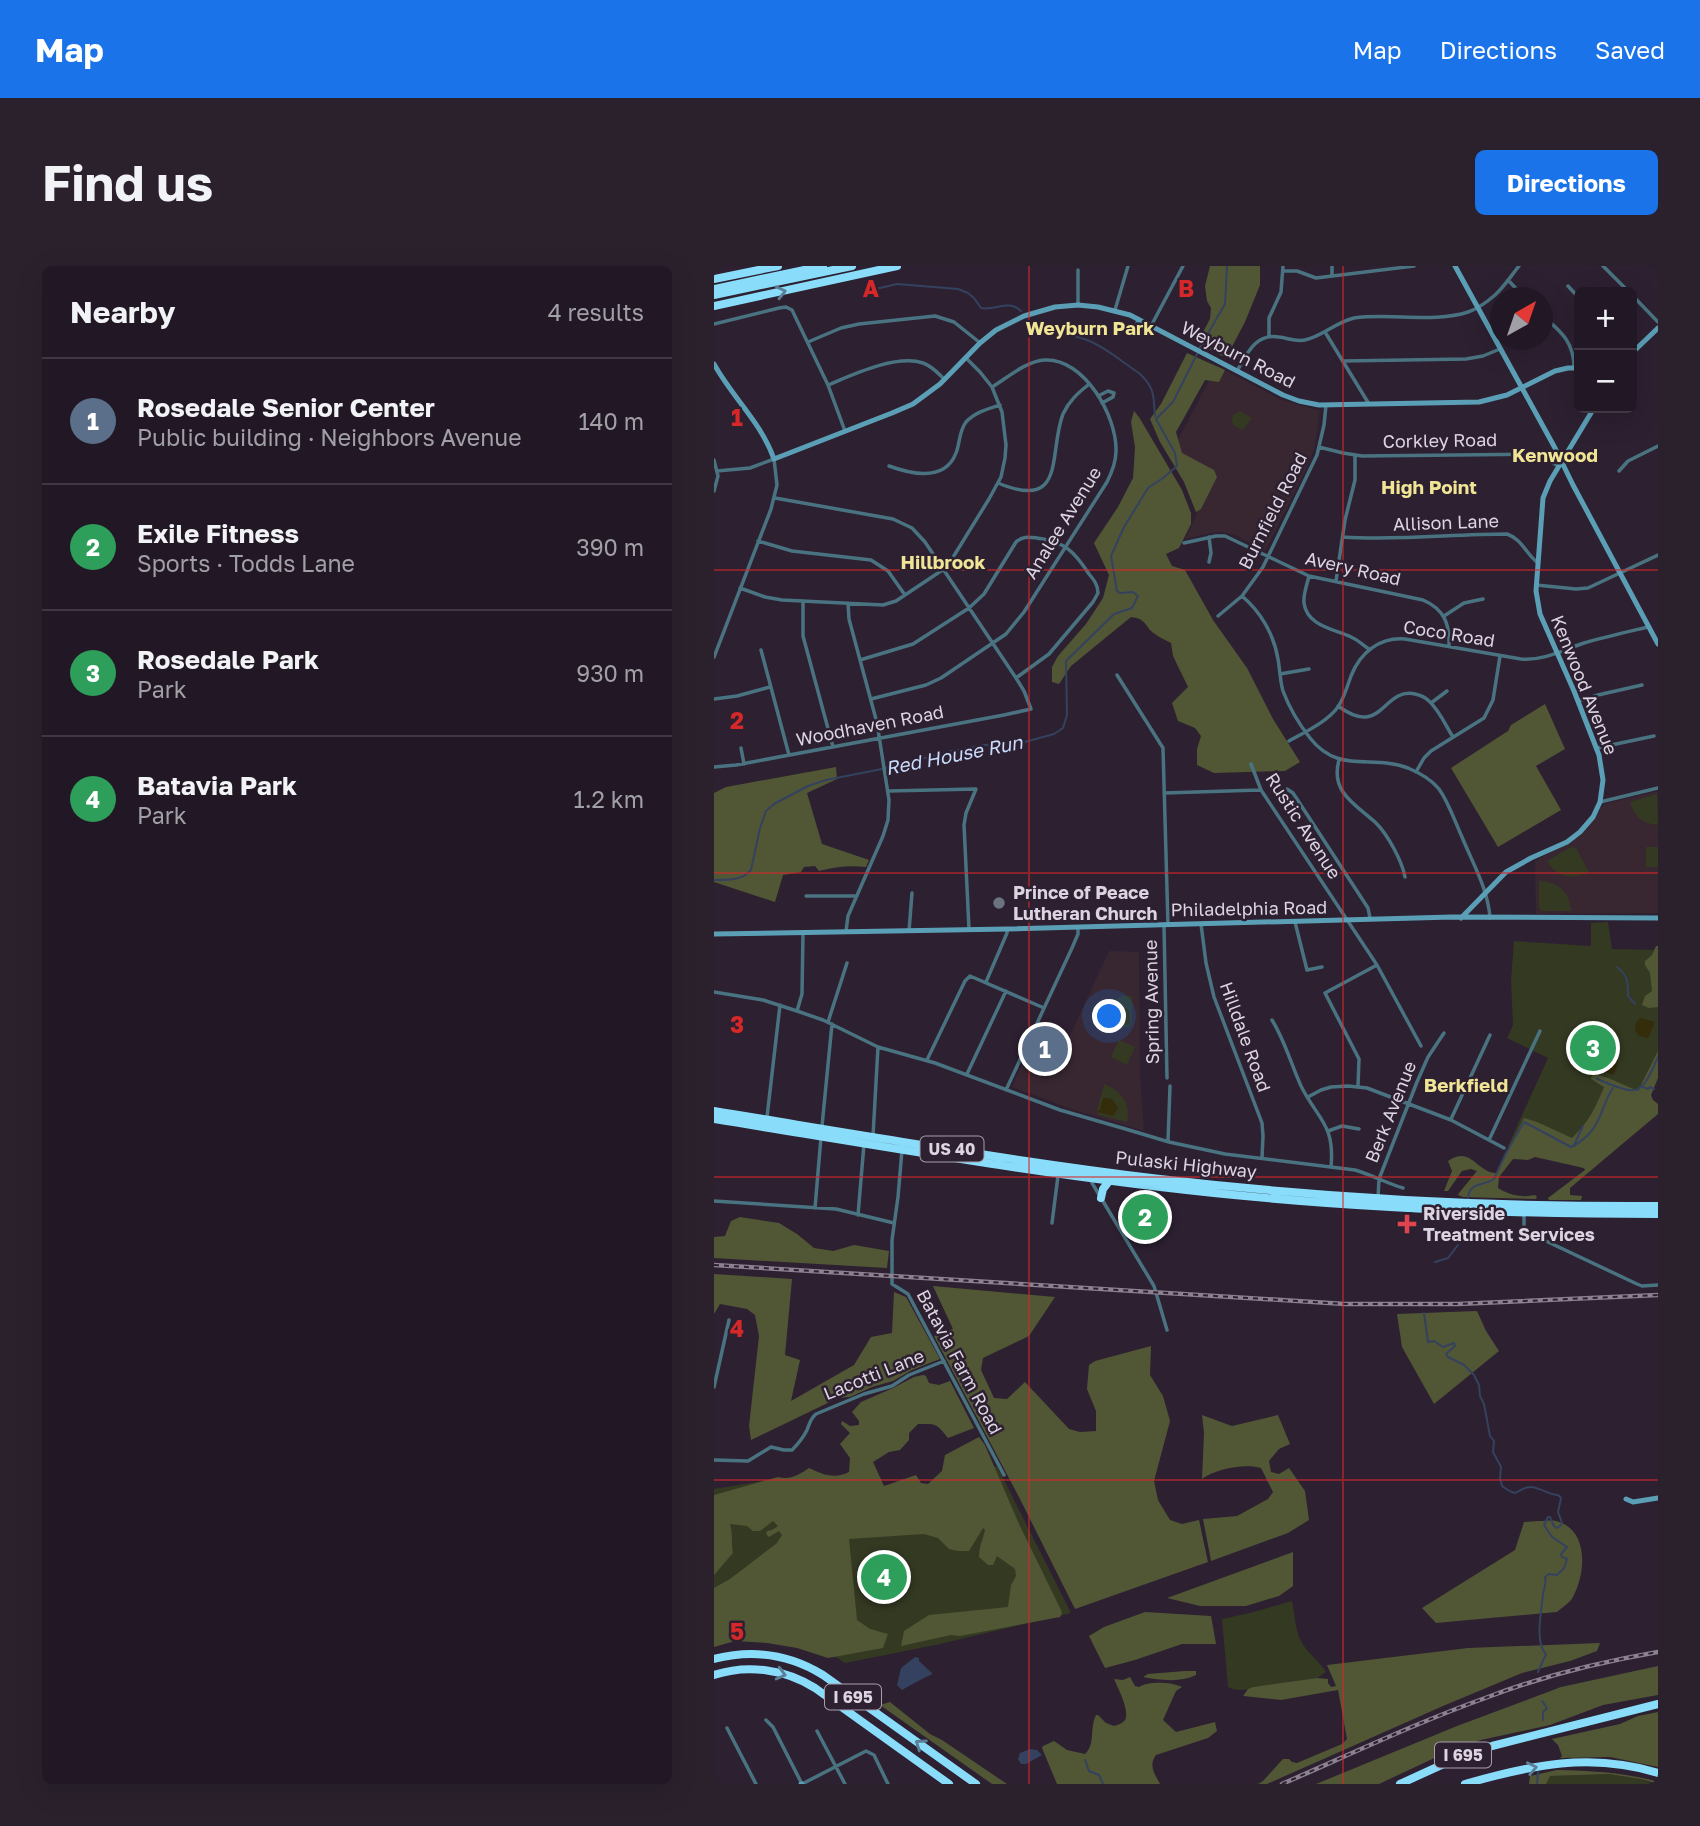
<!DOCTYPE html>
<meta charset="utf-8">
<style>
:root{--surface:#221825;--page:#2a212d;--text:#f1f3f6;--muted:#a2a0a7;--line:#3f3742;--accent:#1a73e8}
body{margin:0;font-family:"Golos Text",sans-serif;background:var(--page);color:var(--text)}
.controls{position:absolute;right:21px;top:21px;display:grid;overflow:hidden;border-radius:10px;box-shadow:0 7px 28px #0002}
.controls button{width:63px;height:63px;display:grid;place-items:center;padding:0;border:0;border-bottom:2px solid var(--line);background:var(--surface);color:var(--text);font:35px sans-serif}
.compass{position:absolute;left:776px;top:21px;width:63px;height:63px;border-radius:50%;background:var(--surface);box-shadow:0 7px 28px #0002;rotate:40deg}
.you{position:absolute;left:396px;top:751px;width:24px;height:24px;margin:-18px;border:5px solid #fff;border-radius:50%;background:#1a73e8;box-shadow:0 0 0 10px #1a73e833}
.badge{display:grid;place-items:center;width:46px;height:46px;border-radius:50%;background:var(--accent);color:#fff;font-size:23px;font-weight:700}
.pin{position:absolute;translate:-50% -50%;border:4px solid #fff;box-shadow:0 2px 7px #0006}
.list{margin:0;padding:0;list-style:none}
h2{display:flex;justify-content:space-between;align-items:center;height:91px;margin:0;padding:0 28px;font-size:30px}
h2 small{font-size:23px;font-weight:400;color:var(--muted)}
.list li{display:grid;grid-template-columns:46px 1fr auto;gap:21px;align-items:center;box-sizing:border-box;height:126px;padding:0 28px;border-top:2px solid var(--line)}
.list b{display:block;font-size:26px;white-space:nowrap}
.list p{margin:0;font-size:23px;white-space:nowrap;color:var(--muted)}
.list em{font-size:23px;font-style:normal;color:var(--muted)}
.map{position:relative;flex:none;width:944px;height:1518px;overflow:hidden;border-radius:10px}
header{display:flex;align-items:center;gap:42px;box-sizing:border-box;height:98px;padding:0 35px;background:var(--accent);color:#fff}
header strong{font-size:33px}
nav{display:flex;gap:38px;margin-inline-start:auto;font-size:24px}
.intro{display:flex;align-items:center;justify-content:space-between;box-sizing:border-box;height:168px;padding:0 42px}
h1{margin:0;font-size:49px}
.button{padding:18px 32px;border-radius:10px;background:var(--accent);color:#fff;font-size:24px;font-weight:700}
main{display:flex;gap:42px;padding:0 42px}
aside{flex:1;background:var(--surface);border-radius:10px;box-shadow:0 7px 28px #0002}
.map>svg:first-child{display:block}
</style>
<header>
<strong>Map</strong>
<nav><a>Map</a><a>Directions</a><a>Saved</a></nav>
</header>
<div class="intro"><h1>Find us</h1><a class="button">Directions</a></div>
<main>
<aside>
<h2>Nearby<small>4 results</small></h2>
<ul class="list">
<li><span class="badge" style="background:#5c6f8a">1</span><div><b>Rosedale Senior Center</b><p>Public building · Neighbors Avenue</p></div><em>140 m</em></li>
<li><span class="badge" style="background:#2e9e5b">2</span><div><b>Exile Fitness</b><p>Sports · Todds Lane</p></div><em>390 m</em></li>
<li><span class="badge" style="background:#2e9e5b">3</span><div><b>Rosedale Park</b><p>Park</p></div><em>930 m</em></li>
<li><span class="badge" style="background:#2e9e5b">4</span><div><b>Batavia Park</b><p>Park</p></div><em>1.2 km</em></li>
</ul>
</aside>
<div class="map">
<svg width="944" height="1518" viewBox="0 0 944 1518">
<rect width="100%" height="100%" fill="#2d2031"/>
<path fill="#382731" d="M503,100L568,134L606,145L601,180L595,197L552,283L550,284L521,269L509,266L496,267L471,273L483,249L459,183Z
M944,525V647L822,648L821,595L866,570L876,559L890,538Z
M395,685L425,686L426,809L430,865L360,844L298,821L325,761L354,774Z"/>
<path fill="#343922" d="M526,145L538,152L529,164L520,160L518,155L519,149Z
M943,528L944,559C929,558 920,550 916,536Z
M857,581L862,582L875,606C858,614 843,612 833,595Z
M932,581H944V601H932Z
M825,615C844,616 856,625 857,645H828L825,642Z
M894,656L898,683L944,684V808L875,904L794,880L834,792L793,772L799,759L797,714L800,675L877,680V657Z
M408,730H418V758L415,761L388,760C390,746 394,736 408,730Z
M405,774L421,781L413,799L397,791Z
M390,818C408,825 417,837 413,856L385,849L383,845Z
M283,1200L357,1347L226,1378L131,1397L108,1382L0,1369V1223L67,1212L93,1274Z
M578,1335C581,1349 581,1368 590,1380C596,1389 606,1396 612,1406L603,1412L539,1421C531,1425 522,1425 514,1421L508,1353L536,1347Z
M895,1508L927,1513L940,1518H832L835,1510Z"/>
<path fill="#515735" d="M496,0H546V19L531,56L512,92L483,77L496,53L497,42L493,35L491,20Z
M473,87L511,104L505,116L491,114L462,166L468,187L500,204L503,211L487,243L482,246L470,216L446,176L436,153L447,138Z
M420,145L425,151L468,224L477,247V258L465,282L452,288L458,300L471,304L499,354L533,402L559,453L586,496L571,505L500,507L483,499V483L487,470L481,462L464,455L458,437L474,421L459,390L457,377C452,374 446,372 441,368C430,361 434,353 417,351L357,400L345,418L338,416V401L344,390L372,358L389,332L395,309L380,277L404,241L419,212L421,181L417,156Z
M831,438L851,483L822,500L847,544L784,581L737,502L794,465L797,459Z
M122,501L123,513L93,527L108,578L155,594L152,601C135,599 121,601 105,605L101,600L90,601L87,606L69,609L61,636L0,616V527L12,521Z
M942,680H944V741L935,742L928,739L931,730L938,725L936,707L931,699V695L938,689Z
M944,785V812L937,829L939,834L944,838V848L856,922V929L868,930L867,934H835L834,932L871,904L870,902L821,891L814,894L799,893L785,911L784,922C795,929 808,932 821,929L823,931L822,933L749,931L744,929L745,927L763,905L757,903L748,905L734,925H730L738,905L734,895C757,879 763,907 782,907L810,852L823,856L858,872C874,857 882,841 890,821L877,813V811L881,808L894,812L924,825Z
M26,951L65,957L83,968L100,982L119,985L140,979L175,985L173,1002L0,992V971L11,970L17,955Z
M0,1008L78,1013L71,1089L86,1094L77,1135L140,1099L157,1071L178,1067L180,1026L192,1031L226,1093L198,1104L179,1115L158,1121L136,1131L124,1132L37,1174L35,1160L45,1070L41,1049L33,1043L6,1038L0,1048Z
M219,1020L341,1031L315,1070L269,1092L267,1104L280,1132L293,1133L311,1116L355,1163L366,1166L382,1165V1145L373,1123L375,1099L381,1095L437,1080L436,1109L449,1130L456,1155L440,1215L444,1234L456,1254L468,1258L485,1254L494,1296L361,1343L306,1233L220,1070L239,1063Z
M763,1045L772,1065L785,1085L720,1138L688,1081L683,1048Z
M209,1109L212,1110L215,1117L225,1119L236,1115L260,1162L234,1172C222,1157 223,1158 204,1158L195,1167V1174L186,1184L175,1186L159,1196L170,1220L202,1209L207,1217L214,1218L228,1205L231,1189L265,1171L271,1179L305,1258L347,1344L348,1348L346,1351L246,1370L237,1369L187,1380L190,1365L215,1349L294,1341L297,1319L302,1310L301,1303L283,1290L279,1299H274L265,1291C265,1281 269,1273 271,1264L269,1262L255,1285H244L235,1283L224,1272L210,1268L135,1273L143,1354L156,1363L174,1368L169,1382L114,1392L83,1382L53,1377L21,1375L0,1381V1322L16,1313L63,1277L68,1269L65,1265L55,1271L52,1268L53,1265L58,1264L64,1260L59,1255L46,1265H39L33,1260L16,1258C19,1268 17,1277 19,1287L0,1309V1229L64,1211C76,1214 85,1209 95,1202C109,1209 121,1213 135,1206L136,1192L126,1178L136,1167L127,1158L128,1155L136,1160L145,1159V1155L138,1146L147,1136L179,1122L200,1111Z
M488,1149L518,1160L564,1149L576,1178L565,1183L555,1195L557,1206L565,1208L575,1202L591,1225L595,1254L574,1267L497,1295L489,1253L523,1250L554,1233L559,1226L547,1202C531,1197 501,1203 488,1213L490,1167Z
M825,1255C830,1255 837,1254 842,1255C875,1263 872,1307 859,1331C856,1337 848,1341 843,1346L722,1357L708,1342L801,1284L810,1256Z
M579,1286V1320L565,1330L532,1340H486L453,1332Z
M431,1346L497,1350L502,1378H468L421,1394L391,1402L375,1370L390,1361Z
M886,1377L883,1385L856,1395L808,1407L729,1440L553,1518H544L549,1515L569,1493H575L578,1496L583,1497L628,1478L633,1473L624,1424L567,1434L529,1430L534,1423L539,1421L603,1412L614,1413V1417L617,1421L622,1420L613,1399L754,1382Z
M944,1400V1429L889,1439L836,1459L767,1474L731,1487L665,1518H602L743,1460L847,1421Z
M471,1405H482V1409C465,1417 447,1414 429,1411L434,1408Z
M416,1411L421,1420L425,1421C435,1415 457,1416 468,1421L462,1425L449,1454L462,1466L501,1456L503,1465L494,1472L442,1489C434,1500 441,1508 446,1518H343L328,1482L329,1480L340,1475L353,1484L371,1488C382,1477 375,1463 382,1449H384L392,1457L400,1460C404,1459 409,1457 411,1454C416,1445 404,1422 400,1413L409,1414Z
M176,1436L216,1468L228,1474L293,1518H278L166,1439Z
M944,1446V1501L896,1491L846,1492L848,1490L844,1479L838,1473L906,1458L924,1450Z
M843,1504C878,1505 910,1506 944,1516V1518L927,1513L895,1508L836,1510L832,1518H815L816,1510Z"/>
<path fill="#352c0b" d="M410,741L415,744L416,758L414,759L399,757V747L403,743Z
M926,752L941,756L934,772L925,770C919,764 920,758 926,752Z
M887,781C903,782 908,797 899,809L882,802L878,803L877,800L880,798Z
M389,832H395L399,834L404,842L399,850L383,846L386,844Z"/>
<path fill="#34425f" d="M201,1391L205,1392V1395L219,1408C214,1409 192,1422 188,1424L183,1419L187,1402Z
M316,1483L323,1484L328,1489L312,1498H307L304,1493L306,1487Z"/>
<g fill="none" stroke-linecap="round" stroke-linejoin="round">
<path stroke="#34425f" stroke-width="2" d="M153,25L183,18L244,23L254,27L260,32L267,42C281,45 295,33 307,45
M314,54C327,69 349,66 367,72C386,77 408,96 425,107C442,123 439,130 441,150
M485,83L511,38L513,0
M0,614C14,614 27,615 37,604L46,562L52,545L60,538L94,520L112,514L168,503L238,485L271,479L307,477L340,468L349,462L353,449L352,395L400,348L418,342L424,330L419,326L406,327L403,325L397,290L410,261L434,222L449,212L463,200L461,187L442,153L459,136L483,88
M903,701C914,709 914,717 914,730L921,738
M883,813C923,829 926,833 944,791
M929,821L934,823L936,821L940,823
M860,879L869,860
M860,880C865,876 870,873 874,869C887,857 889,836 899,822
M754,932C755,916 770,920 780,913L792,887L810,856L857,881L859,880
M721,996L734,992L744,979
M710,1047L714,1076L720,1075L729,1081L740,1077L741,1080L732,1088L734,1091L750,1099L760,1109L765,1119L766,1130L770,1138L776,1170L780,1175L779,1186L787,1201L786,1212L788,1220C807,1234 801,1222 816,1221C824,1220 834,1229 844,1229L847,1232L844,1246L848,1257L846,1260L843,1262L840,1260L836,1251H834L830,1259L838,1271L853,1281L847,1288L848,1291L853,1293L850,1302L843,1309L835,1308L831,1311C833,1318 830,1321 829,1328C828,1343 820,1376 832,1388L824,1406
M828,1435L833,1442L829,1446V1454
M371,1494L375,1505L385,1509L389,1518
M823,1518L824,1506"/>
<path stroke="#4a7381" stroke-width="3.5" d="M618,0V9
M889,0L915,26
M364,4V39
M569,5H583L602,12L700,0
M794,14L811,32
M854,20L865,32
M918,29L944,56
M401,44L414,0
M828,49C846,65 860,75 860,102
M0,58L65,42L72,41L78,44L114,119L131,165
M437,60L469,0
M418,66L425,53
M611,66L655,138
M555,70V52L567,26L569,0
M94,76L127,62L145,58L221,50L240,56L265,76
M629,95L752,93L769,90L786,83
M523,105C533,88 541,67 565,71C574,72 581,76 591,74C609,70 622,56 640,52C675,47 722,57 754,46C763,43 773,36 781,29C790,21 797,10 805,0
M114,119C138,109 182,88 209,97C218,100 224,107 230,113
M384,130L394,125L400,127L399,131L388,137
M605,181L629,187L648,190L823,188L844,200
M0,194L4,210L0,225
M175,200C197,208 231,216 242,187C246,177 245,165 252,156C261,146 274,143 286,139
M905,205L914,195L944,180
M284,217C353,246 334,187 349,148C355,135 364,127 374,119
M629,271C684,275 738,268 793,268C808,273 812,288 824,297
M44,275L78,285L157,294L174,305L191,329
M470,277L502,270H511L595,310L709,334C730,343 736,358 735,380
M495,296L497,287L495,271
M595,310C593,319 589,328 590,337C593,360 620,363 637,371C644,374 649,379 655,383
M622,315L631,254L641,214V190
M822,319L862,323L874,322L944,289
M26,322L51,331L68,334L169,339L182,335L233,301L275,233L287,211L291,192L292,179L288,146L278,121L266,106L252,92
M528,330C547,346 560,369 564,393C566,404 566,415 569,425C575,441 585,458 596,472C625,509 658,488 694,502C706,507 717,513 725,523C735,537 741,556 748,571C759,598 774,623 776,652
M89,335V370L119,481
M504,350L528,330L549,301L603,189L610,159L612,139
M730,350L750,337L769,333
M47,384L75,489
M0,391L57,243L63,219L60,193L36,202L3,205
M146,394L199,378L255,342L270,328L302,276C309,270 314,271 323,272C351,276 360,285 375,308C380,314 384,319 384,327L379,336L335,388L302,412
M566,408L595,403
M403,409L449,482L454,659
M0,433L23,430L56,421
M157,433L212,419L227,412L292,368L310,346L393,216C398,206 402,196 402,185C403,150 370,92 331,94C312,95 293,112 278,121
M864,435L884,429L928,419
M717,437L733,425
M624,440C669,473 668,421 701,428C706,429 711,431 715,435C725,444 732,460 739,471
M575,475C591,466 613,456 624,441C630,432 633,421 637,410C646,387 665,371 691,373L807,393C829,395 849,384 870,377C891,371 913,366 934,361
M27,482L30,498
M883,482L940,470
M625,494C616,526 641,538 662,557C674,569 688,595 691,611
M537,498L547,524L663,699L707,780
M0,501L22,499L290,449L317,443L310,425L302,412L211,276L198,262L179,253L61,232
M702,506L710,492L717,485L770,452L779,434L786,390
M573,523L579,527L654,642L656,652
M175,525L262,523L252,547L250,559L255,663
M450,527L546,524
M886,536L944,522
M92,630H143
M581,656L593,704L608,701
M487,658L492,697L500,731L548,857L549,870L548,892
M450,660L453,812
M132,665L134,650L169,570L174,554L175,534L163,457L135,353L134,337
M195,665L198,627
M272,716L293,667V663
M0,726L49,734L83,745L109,754L164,781L221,797L346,844L415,864L455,876L511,888L641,904C658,909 672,917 689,922
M83,745L88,728L89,667
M558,754C571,775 577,798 587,820C604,854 621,858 617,901
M114,756L133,697
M213,794L251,715L256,710L330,742
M253,808L292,725
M644,820L645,793L611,727L663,699
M292,824L358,682L364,668V661
M594,831L607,824L617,821L634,820L653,822L737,854L790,882
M53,851L66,739
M737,853L776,769
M108,860L118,758
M614,865L628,860L645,863
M159,870L164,781
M775,874L826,765
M454,875L456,820
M188,884L184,931L178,974V1018L194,1028L290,1209
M378,913V917L440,1020L453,1064
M664,932L665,913L703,816L714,791L730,767
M0,935L122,943L180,957
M101,942L107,871
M810,948V962L815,967L923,1018L928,1020L944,1019
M144,949L150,878
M338,957L344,910
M0,1121L15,1054
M0,1194L34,1195L57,1181L70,1184H78C84,1178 89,1172 93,1164C96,1157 96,1153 102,1148L150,1128L178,1120L195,1109L230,1095
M52,1454L59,1461L88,1518L152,1485L160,1489L174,1518
M13,1462L42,1518
M103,1465L131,1518"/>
<path stroke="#5b9fb6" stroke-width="5" d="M741,0L841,182L859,219L944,378
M918,87L944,62
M0,98C18,131 47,156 60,193L178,147L199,138L226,118L266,77L282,64L310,50L341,41L364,39L384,41L416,49L569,129L585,135L605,139L765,136L793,129L841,105L854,102H865
M747,652L792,606L817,592L853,576L866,566L879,551L886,536L889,514L885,489L860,425L826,348L822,325L829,232L836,215L880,142
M0,668L293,663L738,651L944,652
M912,1233L919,1236L944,1232
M87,1518H88"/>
<path stroke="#89ddfa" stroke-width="8" d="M0,13L64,0
M0,23L109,0
M0,29L138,0
M0,40L183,0
M0,845C148,869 297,895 446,913C611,932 778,941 944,940
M0,853C173,881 346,912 520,929C661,943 802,948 944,948
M387,932L389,923L396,914
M0,1393C39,1383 75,1388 109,1409L262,1518
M0,1409C33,1398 71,1403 101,1422L235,1518
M686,1518L745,1491L778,1480L944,1438
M751,1518C817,1499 877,1486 944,1507"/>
<defs>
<path id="rail" d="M0,999L631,1038H744L944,1029
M568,1518C637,1488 704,1456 774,1431C829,1410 886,1396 944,1386"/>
</defs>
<use href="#rail" stroke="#8c8190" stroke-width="4.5"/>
<use href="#rail" stroke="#2d2031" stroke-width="2" stroke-dasharray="5" stroke-linecap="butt"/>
</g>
<defs><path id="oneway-chevron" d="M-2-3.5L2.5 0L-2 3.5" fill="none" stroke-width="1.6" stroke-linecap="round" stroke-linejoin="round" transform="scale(1.75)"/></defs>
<g stroke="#5b7e96">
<use href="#oneway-chevron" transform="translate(67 26) rotate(-13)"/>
<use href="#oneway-chevron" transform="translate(67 1408) rotate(15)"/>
<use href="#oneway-chevron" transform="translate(206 1478) rotate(-145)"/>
<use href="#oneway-chevron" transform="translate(818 1502) rotate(-12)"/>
</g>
<path fill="none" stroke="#d62828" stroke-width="2" stroke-opacity="0.55" d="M315,0V1518M629,0V1518M0,304H944M0,607H944M0,911H944M0,1214H944"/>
<circle fill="#6b7280" stroke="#2d2031" stroke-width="2.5" cx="285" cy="637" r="7"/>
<path fill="#e0444e" stroke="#2d2031" stroke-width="2.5" d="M689.5 947.5h7v7h7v7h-7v7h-7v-7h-7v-7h7z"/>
<g text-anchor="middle" stroke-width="5" stroke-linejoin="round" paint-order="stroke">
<g fill="#2d2031" stroke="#a89eac" stroke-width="2">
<rect x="206.5" y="870.5" width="63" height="25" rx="5"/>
<rect x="111" y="1418.5" width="56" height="25" rx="5"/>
<rect x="721" y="1476.5" width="56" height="25" rx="5"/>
</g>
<g font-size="16" font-weight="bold" fill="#dcd4e0">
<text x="238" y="889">US 40</text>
<text x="139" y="1437">I 695</text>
<text x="749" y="1495">I 695</text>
</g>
<g font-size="18" fill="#dcd4e0" stroke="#2d2031">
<text transform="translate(524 89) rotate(27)" y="6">Weyburn Road</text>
<text transform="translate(726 175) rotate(-1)" y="6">Corkley Road</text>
<text transform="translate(559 245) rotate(-63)" y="6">Burnfield Road</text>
<text transform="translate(349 257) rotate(-58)" y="6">Analee Avenue</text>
<text transform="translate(732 257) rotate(-2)" y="6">Allison Lane</text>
<text transform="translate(639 303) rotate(13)" y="6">Avery Road</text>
<text transform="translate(735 368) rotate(9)" y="6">Coco Road</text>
<text transform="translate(870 419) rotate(68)" y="6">Kenwood Avenue</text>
<text transform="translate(156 460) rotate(-11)" y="6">Woodhaven Road</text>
<text transform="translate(589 560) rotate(57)" y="6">Rustic Avenue</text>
<text transform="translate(535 643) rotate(-1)" y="6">Philadelphia Road</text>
<text transform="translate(438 736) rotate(-91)" y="6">Spring Avenue</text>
<text transform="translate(531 771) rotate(70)" y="6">Hilldale Road</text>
<text transform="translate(677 846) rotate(-68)" y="6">Berk Avenue</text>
<text transform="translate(472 899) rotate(6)" y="6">Pulaski Highway</text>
<text transform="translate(245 1096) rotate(62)" y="6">Batavia Farm Road</text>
<text transform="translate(160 1109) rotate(-22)" y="6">Lacotti Lane</text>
</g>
<g font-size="18" font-weight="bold" fill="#dcd4e0" stroke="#2d2031" text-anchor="start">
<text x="299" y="633">Prince of Peace<tspan x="299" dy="21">Lutheran Church</tspan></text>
<text x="709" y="954">Riverside<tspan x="709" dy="21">Treatment Services</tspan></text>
</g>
<g font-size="19" font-weight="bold" fill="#f0e495" stroke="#2d2031">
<text x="376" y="69">Weyburn Park</text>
<text x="841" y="196">Kenwood</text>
<text x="715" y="228">High Point</text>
<text x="229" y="303">Hillbrook</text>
<text x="752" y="826">Berkfield</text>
</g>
<g font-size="19" font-style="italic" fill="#cadcfd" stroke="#2d2031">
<text transform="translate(240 489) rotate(-11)" y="7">Red House Run</text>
</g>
</g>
<g font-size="23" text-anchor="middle" font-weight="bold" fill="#d62828" stroke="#2d2031" stroke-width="5" stroke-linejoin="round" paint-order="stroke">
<text x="157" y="31">A</text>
<text x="472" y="31">B</text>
<text x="23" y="160">1</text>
<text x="23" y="463">2</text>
<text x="23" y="767">3</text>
<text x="23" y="1071">4</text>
<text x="23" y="1374">5</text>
</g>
</svg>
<div class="controls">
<button>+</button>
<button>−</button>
</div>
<svg class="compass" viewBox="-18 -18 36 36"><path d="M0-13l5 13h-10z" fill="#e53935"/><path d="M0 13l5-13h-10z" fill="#a2a0a7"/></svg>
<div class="you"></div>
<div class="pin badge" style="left:331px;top:783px;background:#5c6f8a">1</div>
<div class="pin badge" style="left:431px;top:951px;background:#2e9e5b">2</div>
<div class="pin badge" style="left:879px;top:782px;background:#2e9e5b">3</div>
<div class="pin badge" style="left:170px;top:1311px;background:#2e9e5b">4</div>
</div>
</main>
